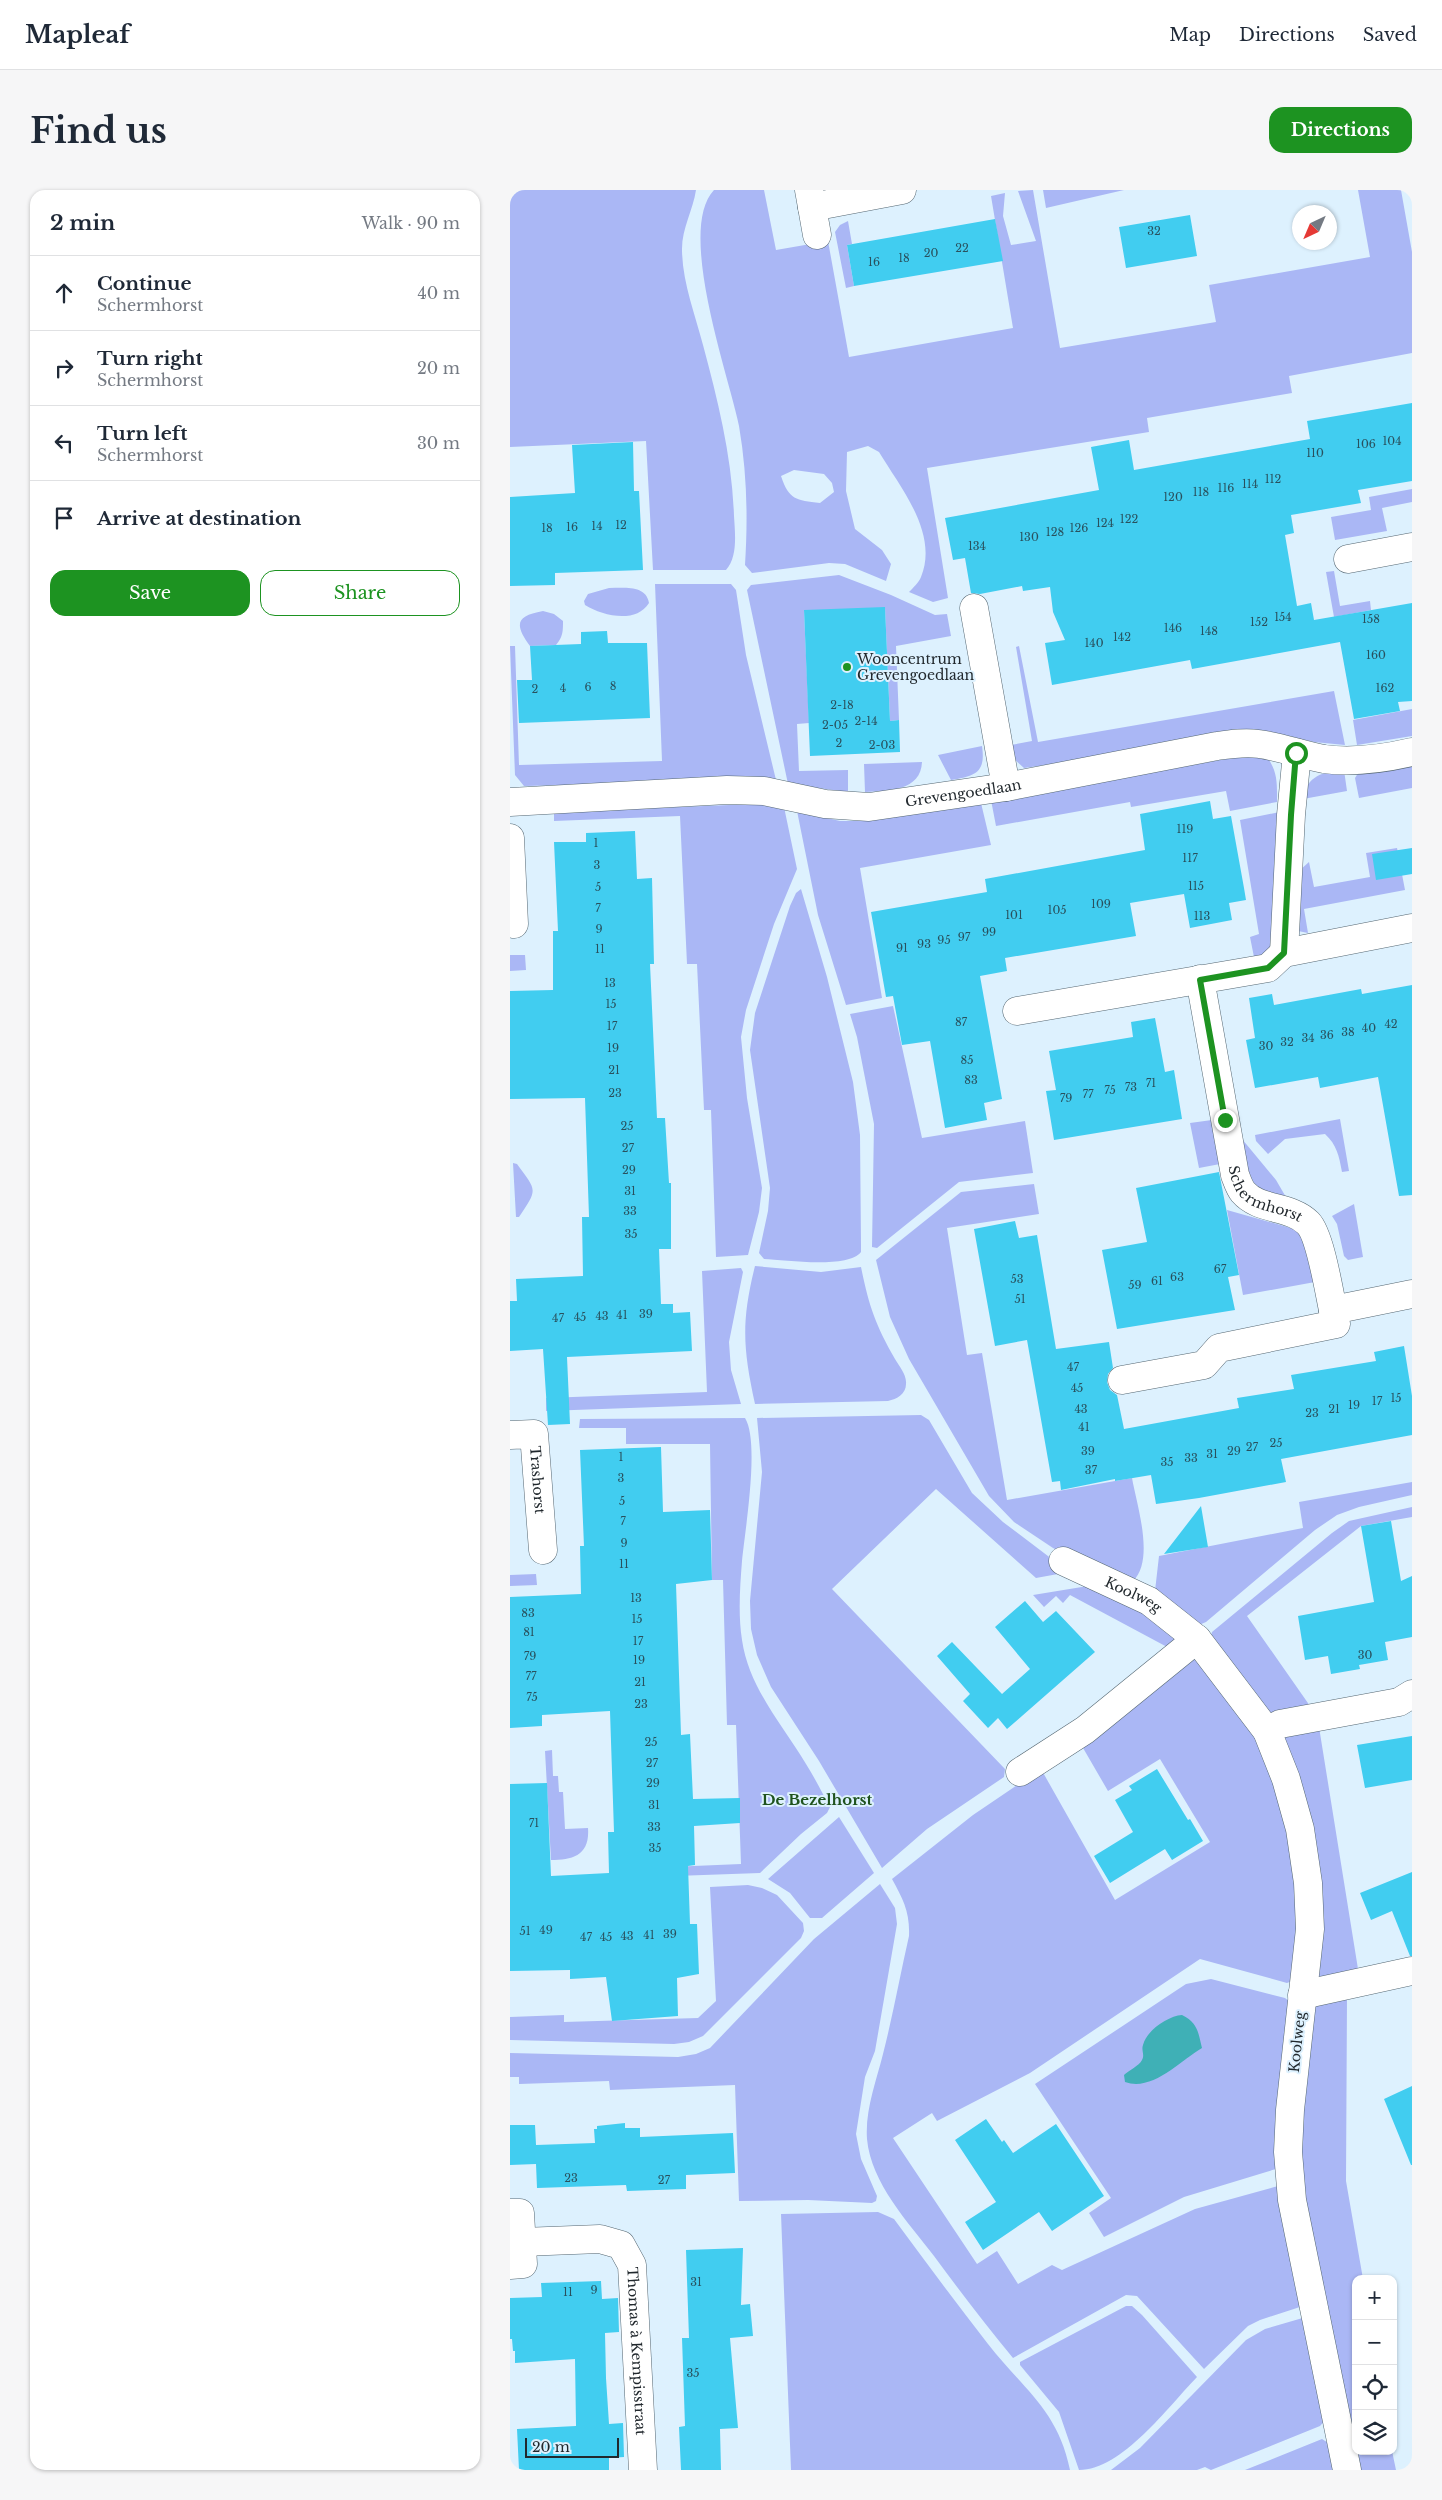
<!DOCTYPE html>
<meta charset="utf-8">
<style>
:root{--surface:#fff;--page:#f6f6f7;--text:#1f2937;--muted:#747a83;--line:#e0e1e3;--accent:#1d9321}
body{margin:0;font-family:"Libre Baskerville",serif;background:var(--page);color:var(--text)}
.controls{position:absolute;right:15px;bottom:15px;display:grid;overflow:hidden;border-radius:10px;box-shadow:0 1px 4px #0004}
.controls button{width:45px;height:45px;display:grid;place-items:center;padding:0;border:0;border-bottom:1px solid var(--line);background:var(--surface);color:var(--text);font:25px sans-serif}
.compass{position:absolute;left:782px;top:15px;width:45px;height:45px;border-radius:50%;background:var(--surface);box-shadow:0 1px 4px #0004;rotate:224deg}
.scale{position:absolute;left:15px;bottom:12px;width:94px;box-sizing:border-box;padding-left:5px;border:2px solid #21282d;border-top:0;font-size:14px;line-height:18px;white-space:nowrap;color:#21282d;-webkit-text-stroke:4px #ddf1fe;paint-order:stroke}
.stop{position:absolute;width:15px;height:15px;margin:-11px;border:4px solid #1d9321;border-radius:50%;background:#fff}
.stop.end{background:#1d9321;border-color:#fff;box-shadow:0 1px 5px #0008}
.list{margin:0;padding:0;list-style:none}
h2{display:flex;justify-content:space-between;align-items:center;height:65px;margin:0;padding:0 20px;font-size:21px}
h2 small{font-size:16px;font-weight:400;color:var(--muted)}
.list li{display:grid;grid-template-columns:32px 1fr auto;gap:15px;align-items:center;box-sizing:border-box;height:75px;padding:0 20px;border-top:1px solid var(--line)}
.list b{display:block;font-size:19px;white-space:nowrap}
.list p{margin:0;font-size:16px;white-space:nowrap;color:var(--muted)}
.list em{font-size:16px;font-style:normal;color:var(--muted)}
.actions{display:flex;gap:10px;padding:15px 20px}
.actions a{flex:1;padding:11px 0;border:1px solid var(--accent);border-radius:15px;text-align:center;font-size:18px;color:var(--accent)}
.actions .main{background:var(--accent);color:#fff}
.icon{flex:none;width:28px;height:28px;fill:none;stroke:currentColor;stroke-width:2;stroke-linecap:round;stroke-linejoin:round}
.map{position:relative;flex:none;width:902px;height:2280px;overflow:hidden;border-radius:15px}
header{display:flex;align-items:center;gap:30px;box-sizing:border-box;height:70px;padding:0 25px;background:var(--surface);border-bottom:1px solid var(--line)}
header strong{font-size:24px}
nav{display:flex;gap:28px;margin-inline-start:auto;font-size:18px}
.intro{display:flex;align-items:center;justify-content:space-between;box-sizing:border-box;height:120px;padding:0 30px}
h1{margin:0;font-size:35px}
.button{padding:12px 22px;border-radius:15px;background:var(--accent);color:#fff;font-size:18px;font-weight:700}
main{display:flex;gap:30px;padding:0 30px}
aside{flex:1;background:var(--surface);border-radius:15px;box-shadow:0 1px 4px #0004}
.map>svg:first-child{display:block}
</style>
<header>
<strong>Mapleaf</strong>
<nav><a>Map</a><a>Directions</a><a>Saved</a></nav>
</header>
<div class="intro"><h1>Find us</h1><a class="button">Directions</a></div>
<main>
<aside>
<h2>2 min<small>Walk · 90 m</small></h2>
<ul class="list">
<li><svg class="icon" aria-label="ahead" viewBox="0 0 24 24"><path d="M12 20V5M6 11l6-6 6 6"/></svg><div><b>Continue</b><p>Schermhorst</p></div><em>40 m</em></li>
<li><svg class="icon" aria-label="right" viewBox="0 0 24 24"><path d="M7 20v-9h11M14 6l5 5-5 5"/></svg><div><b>Turn right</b><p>Schermhorst</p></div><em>20 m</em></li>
<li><svg class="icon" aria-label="left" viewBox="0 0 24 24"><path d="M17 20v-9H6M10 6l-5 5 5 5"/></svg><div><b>Turn left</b><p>Schermhorst</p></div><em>30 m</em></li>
<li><svg class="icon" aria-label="arrive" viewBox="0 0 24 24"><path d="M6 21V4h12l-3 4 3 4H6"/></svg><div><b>Arrive at destination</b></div></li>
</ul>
<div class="actions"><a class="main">Save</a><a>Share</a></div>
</aside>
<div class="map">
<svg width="902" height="2280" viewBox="0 0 902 2280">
<rect width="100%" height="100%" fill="#ddf1fe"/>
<path fill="#aab7f5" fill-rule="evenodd" d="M0,0H186C183,20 172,38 172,59C172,91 185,124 193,155C208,211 222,267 224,326C225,343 228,367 216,380H143L136,251L0,257Z
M204,0H254L266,60L318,51L339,167L503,138L481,6L495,3L493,26L501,55L526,51L508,1L523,0L550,158L706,132L699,95L860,67L848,0H891L902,62V163L779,186L782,203L637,228L639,242L417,278L438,408L423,412L399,402C403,398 409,392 411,387C429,343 390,297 369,262L358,256L337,262L336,301L345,339L372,360L381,374L376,391L335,374L319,373L242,383L235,375C238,328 237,282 229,236C219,186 166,40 204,0ZM284,280L314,284L322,293L324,302L310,313C286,310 279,310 271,286Z
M533,0H614L536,18Z
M338,31L342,54L337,55L344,96L336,98L325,42L330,35Z
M902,299V312L872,318L877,341L825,350L821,327L861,320L859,307Z
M824,381L830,416L860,411L861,420L824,427L816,382Z
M329,385L381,405L425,425L437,424L441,446L386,456L389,530L380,531L375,418L294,421L299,533L287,534L289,581L338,580V602L278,594L237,400L241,395Z
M145,394H221L226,400L236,465L266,590L14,596L5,585L0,456H5L9,575L152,571Z
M99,398C115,398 136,395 139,413C126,434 93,426 75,415L74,411L78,404Z
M33,421L44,424L53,431C53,441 53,447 46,455L20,456C4,434 6,426 33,421Z
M509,456L528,552L824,501L835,555L804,552L766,543L514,578L504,569L501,555L522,551L506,457Z
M902,519V546L847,555L843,530Z
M472,556C476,583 465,586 441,590L428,565Z
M745,564L757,567C768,582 767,594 767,612L720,621L716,601L621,617L620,612L486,636L481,610Z
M412,572C411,601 378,601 355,602L354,574Z
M902,573V598L849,608L845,588L850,580Z
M834,580L837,601L793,609C797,585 813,582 834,580Z
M471,613L481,655L350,678L372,808L336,815L308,725L287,621L330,631H354Z
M244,614L274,617L287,679L264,734L236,820L231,847L237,908L252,998L249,1022L238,1065L206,1067L201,920H194L187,774H177L170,626L44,631V622Z
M770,622L765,753L755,764L744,767L740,747L749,744L730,630Z
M887,658L895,700L794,719L798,743L788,741L789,681L799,672L804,697L860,687L856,663Z
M291,699L317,787L343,892L350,945L351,1056V1062C338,1079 275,1070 254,1069L249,1063L258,1021L260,998L240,860L245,823L280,716L286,703Z
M0,765H15L16,780L0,781Z
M383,816L412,948L515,931L523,983L449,992L367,1058L362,1057L364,934L347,847L340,824Z
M830,929L839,981L832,982C829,966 827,955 815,944L775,949L758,964L746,951L745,945Z
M702,930L710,974L689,978L680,933Z
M732,949L766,990L780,1014C738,999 739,990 732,949Z
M3,973L7,974C27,1001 28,999 9,1027H6Z
M524,994L529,1024L437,1038L457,1165L472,1163L497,1310L622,1288C627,1316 645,1370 623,1391L610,1392L543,1358L504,1332L479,1306L399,1169L380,1127L366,1070L451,1002Z
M844,1014L853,1067L838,1070L834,1066L827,1034L822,1026Z
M717,1020L788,1040L792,1045L805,1092L733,1105Z
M245,1076L311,1082L351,1077C359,1116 365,1134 385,1169C389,1176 397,1185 396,1194C396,1204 387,1209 378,1211L245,1214C233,1159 231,1132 245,1076Z
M231,1078L233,1082L219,1152L221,1180L231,1214L36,1221V1208L197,1202L192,1081Z
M411,1225L419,1230L462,1303L493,1332L559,1382L526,1388L426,1299L322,1399L495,1579L494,1587L417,1639L372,1678L309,1571L261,1497L247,1465L241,1439L240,1411L252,1282L247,1228Z
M235,1228C250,1252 235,1340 232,1371C230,1397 228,1424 232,1450C239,1498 272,1534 296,1574C305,1588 312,1603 320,1617L317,1623L291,1644L250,1683L137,1687L136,1678L231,1674L226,1535H217L213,1390H202L200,1254H116V1238H69L70,1229Z
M902,1292V1305L849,1317L827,1325L805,1340L696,1432L689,1435L645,1401L649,1366L793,1338L789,1312Z
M902,1317V1327L851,1336L737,1426L800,1516L761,1525L700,1450L702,1442L822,1343L839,1331Z
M26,1384L27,1395L0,1396V1385Z
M584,1395L670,1444L659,1458L560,1405L553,1413L546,1406L534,1417L523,1405Z
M680,1463L742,1535L780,1637L791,1738L782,1791L777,1793L690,1769L520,1883L427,1931L422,1923L383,1948L467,2074L487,2061L508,2094L542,2075L552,2080L685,2019L768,1996L793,2116L750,2130L738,2136L694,2179L627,2106L616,2105L503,2168C475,2134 449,2100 424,2066C398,2032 361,1993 357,1949C355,1920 366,1892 373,1864C383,1825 390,1785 399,1746C400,1722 393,1709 382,1689L463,1625L531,1579L605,1710L700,1652L650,1569L598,1601L569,1551Z
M809,1537L848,1779L807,1790L771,1543Z
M42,1560L43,1586H48L49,1602H53L55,1639L78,1638C80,1665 63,1670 41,1670L35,1561Z
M329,1627L364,1683L312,1728H300L280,1703L258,1689Z
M370,1694L385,1718L387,1734L365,1861L355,1887L346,1944L351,1969L367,2006L366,2011L362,2013L298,2010L229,2011L225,1895L100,1900L99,1891L9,1894V1887H0V1863L168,1867L186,1864L200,1858L304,1749Z
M238,1695L252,1698L267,1705L293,1733L294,1741L291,1748L193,1846L179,1852L164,1854L0,1850V1827L54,1825V1832L188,1828L206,1811L200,1697Z
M701,1789L775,1808L780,1812L769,1978L674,2007L594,2047L579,2023L601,2008L525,1894L676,1794Z
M837,1807L836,1991L853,2089H846V2261H882L886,2280H845L784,1957L805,1814Z
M368,2022L384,2029C415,2071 446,2113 478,2154C513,2199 548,2220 560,2280H281L271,2024Z
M616,2116H622L632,2125L687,2187C658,2217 612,2280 569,2280L549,2222L510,2175V2172Z
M796,2127L818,2227L810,2236L701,2280L695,2277L687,2280H601L630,2258L736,2150L755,2139Z
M812,2249L823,2256L828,2280H735Z"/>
<path fill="#3fb0b6" d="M672,1825C688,1833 688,1842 692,1858C670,1871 642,1902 615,1892L614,1885C619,1880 629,1876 632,1870C635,1865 631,1860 633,1855C637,1840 658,1826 672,1825Z"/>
<path fill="#41cdf0" d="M680,25L687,66L616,78L609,37Z
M485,29L493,71L344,96L337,55Z
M902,213V291L848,300L851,313L781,325L784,343L775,345L787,416L801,413L804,430L902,413V511L888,512L890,521L844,529L830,452L682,479L680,470L542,495L535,453L555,450L543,422L540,397L513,401L512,396L470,404L461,403L455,368L443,370L435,328L589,300L581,257L619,250L624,280L800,249L797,231Z
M123,252L124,301H129L133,380L45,383V395L0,396V307L65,303L62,255Z
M375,417L380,531L389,530L390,562L300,566L294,420Z
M97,441L98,453H137L140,528L9,533L7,490H22L20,456L71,454V442Z
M700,611L703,629L721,626L734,698L736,710L719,713L722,730L680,738L674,704L620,713L626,746L495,768L497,781L470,786L492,909L474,913L477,930L435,938L420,851L392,855L383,806L376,807L361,722L477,702L475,689L635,660L630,624Z
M125,641L127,689L142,688L144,774H140L147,928H155L159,993H161V1059H149L151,1114H163V1123L180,1122L182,1161L57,1167L60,1234L38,1235L33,1159L0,1161V1111H7L6,1089L73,1086L72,1027H79L75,908L0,909V801L43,800V741H48L44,652H76V643Z
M902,658V684L866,690L862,664Z
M902,795V1005L889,1006L868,887L810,898L808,887L745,898L736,850L745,848L739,808L762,804L764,815L851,799L852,804Z
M645,828L655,882L664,880L672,929L544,950L536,901L546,900L539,861L623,847L621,832Z
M709,982L729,1085L718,1087L725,1120L607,1139L592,1060L637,1052L626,998Z
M505,1031L509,1048L527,1045L546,1159L599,1152L603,1178L598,1184L597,1192L600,1200L607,1205L614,1239L729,1218L727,1208L784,1199L781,1185L866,1171L864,1162L894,1156L902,1206V1245L771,1269L776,1292L689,1308L646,1314L641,1285L605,1291V1289L551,1300L550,1291L542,1292L517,1150L485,1156L464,1039Z
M151,1257L153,1322L200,1320L202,1390L166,1394L171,1545L180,1544L183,1609L230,1608V1633L184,1636L185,1675L178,1676L180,1734H187L189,1784L167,1788L168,1826L102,1831L96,1787L60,1789V1780L0,1781V1594L37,1593L41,1686L99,1683L98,1642H104L100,1521L32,1525V1536L0,1538V1407L71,1404L70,1356H74L70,1260Z
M691,1316L698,1357L654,1364Z
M881,1331L891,1391L902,1386V1447L875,1452L878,1470L849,1475L850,1479L821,1484L818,1466L795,1470L788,1426L864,1412L851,1336Z
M515,1411L533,1432L546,1421L585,1462L497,1539L488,1528L478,1538L453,1511L460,1504L427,1466L442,1452L492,1504L520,1479L485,1437Z
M902,1546V1590L855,1598L847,1555Z
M647,1579L678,1630L680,1629L693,1651L662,1670L655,1659L600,1693L584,1666L623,1642L605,1610L622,1600L619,1596Z
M902,1682V1766H900L882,1721L861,1730L850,1703Z
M902,1896V1975H901L874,1909Z
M476,1929L492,1952L494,1950L503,1963L546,1934L594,2006L542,2041L529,2022L473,2060L455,2032L486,2012L445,1950Z
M115,1933V1938H130V1947L223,1943L225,1983L176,1985V1999L117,2001L116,1995L27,1998L26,1974L0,1975V1935H25L26,1955L85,1953L84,1939H87V1936Z
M233,2058L231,2115L240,2114L243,2146L220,2148L228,2238L210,2239L211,2280H171L169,2237L175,2236L172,2148H179L176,2060Z
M91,2091L92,2109L108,2108L109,2142L95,2143L96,2188L99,2234L113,2233L114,2267L99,2268V2280H9L7,2239L66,2236L65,2169L5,2173V2161H3L2,2149H0V2108L32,2107L31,2093Z"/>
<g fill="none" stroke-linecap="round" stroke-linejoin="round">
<defs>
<g id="minor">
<path d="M299,0L307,45"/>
<path d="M302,17L392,0"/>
<path d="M838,369L902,357"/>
<path d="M464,418L496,597"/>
<path id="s1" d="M0,612L217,600L254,601L315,614L359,617L496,597L707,556C721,554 735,552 749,554C771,557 792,565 814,569C844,573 872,569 902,562"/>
<path d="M0,648L4,734"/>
<path d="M774,763L781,625L787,563"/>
<path id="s2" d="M690,789L725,985C727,990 729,997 733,1002C749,1021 780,1015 798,1033C810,1045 819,1101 823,1120"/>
<path d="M507,821L758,778L774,763L902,738"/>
<path d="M612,1190L694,1175L709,1158L826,1134L823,1120L902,1104"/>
<path id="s3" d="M0,1245L24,1244L33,1360"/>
<path id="s4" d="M553,1371L639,1411L687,1449L757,1541L776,1589L790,1639L798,1693L800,1739L780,1920L778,1962L782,2010L837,2280"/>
<path d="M757,1541L770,1534L889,1512L902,1504"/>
<path d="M510,1582L575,1540L687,1449"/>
<path d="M792,1805L902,1781"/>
<path d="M0,2023H10L13,2074L0,2075"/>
<path id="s5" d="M12,2052L90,2049L111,2055L122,2075L133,2280"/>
</g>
</defs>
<use href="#minor" stroke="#556772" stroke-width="29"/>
<use href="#minor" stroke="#fff" stroke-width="28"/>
</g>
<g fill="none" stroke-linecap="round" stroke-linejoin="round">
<path stroke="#1d9321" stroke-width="6" d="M715,930L690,790L758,778L774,763L781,625L786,563"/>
</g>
<circle fill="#1d9321" stroke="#ddf1fe" stroke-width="2" cx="337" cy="477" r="5"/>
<g text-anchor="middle" stroke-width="4" stroke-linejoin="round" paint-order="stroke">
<g font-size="11" fill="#29515e">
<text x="644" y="45">32</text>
<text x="452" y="62">22</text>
<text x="421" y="67">20</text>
<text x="394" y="72">18</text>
<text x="364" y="76">16</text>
<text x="882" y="255">104</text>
<text x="856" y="258">106</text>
<text x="805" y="267">110</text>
<text x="763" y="293">112</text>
<text x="740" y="298">114</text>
<text x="716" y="302">116</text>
<text x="691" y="306">118</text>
<text x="663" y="311">120</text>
<text x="619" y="333">122</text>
<text x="595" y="337">124</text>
<text x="111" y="339">12</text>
<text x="87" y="340">14</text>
<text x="62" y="341">16</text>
<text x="37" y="342">18</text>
<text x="569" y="342">126</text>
<text x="545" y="346">128</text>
<text x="519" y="351">130</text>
<text x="467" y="360">134</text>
<text x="773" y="431">154</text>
<text x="861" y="433">158</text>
<text x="749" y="436">152</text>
<text x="663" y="442">146</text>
<text x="699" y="445">148</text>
<text x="612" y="451">142</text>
<text x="584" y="457">140</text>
<text x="866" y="469">160</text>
<text x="103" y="500">8</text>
<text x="78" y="501">6</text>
<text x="53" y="502">4</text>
<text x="875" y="502">162</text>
<text x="25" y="503">2</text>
<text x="332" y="519">2-18</text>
<text x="356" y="535">2-14</text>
<text x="325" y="539">2-05</text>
<text x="329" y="557">2</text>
<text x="372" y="559">2-03</text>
<text x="675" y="643">119</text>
<text x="86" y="657">1</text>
<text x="680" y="672">117</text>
<text x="87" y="679">3</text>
<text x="686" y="700">115</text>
<text x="88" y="701">5</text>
<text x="591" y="718">109</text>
<text x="88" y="722">7</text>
<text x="547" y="724">105</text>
<text x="504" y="729">101</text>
<text x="692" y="730">113</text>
<text x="89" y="743">9</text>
<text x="479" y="746">99</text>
<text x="454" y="751">97</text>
<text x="434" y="754">95</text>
<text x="414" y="758">93</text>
<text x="392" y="762">91</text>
<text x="90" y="763">11</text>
<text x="100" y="797">13</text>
<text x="101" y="818">15</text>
<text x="451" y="836">87</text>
<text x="881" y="838">42</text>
<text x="102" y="840">17</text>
<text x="859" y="842">40</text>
<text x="838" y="846">38</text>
<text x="817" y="849">36</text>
<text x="798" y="852">34</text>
<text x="777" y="856">32</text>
<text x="756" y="860">30</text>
<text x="103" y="862">19</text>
<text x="457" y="874">85</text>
<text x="104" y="884">21</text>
<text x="461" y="894">83</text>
<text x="641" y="897">71</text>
<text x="621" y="901">73</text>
<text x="600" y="904">75</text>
<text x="105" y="907">23</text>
<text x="578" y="908">77</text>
<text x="556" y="912">79</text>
<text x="117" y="940">25</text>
<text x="118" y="962">27</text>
<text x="119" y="984">29</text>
<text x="120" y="1005">31</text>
<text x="120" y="1025">33</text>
<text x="121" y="1048">35</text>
<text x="710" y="1083">67</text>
<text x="667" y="1091">63</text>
<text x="507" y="1093">53</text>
<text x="647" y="1095">61</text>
<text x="625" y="1099">59</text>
<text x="510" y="1113">51</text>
<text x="136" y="1128">39</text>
<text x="112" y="1129">41</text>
<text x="92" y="1130">43</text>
<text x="70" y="1131">45</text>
<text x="48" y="1132">47</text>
<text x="563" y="1181">47</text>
<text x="567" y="1202">45</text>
<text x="886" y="1212">15</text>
<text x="867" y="1215">17</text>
<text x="844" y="1219">19</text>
<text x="571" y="1223">43</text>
<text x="824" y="1223">21</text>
<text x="802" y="1227">23</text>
<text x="574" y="1241">41</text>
<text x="766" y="1257">25</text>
<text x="742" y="1261">27</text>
<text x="578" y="1265">39</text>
<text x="724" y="1265">29</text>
<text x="702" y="1268">31</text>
<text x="111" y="1271">1</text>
<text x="681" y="1272">33</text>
<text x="657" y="1276">35</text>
<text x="581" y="1284">37</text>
<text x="111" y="1292">3</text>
<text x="112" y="1315">5</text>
<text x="113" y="1335">7</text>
<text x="114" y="1357">9</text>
<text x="114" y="1378">11</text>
<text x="126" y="1412">13</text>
<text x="18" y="1427">83</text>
<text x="127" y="1433">15</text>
<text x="19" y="1446">81</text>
<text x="128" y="1455">17</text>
<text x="855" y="1469">30</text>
<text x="20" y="1470">79</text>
<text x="129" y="1474">19</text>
<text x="21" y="1490">77</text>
<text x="130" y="1496">21</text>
<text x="22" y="1511">75</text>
<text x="131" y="1518">23</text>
<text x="141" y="1556">25</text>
<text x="142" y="1577">27</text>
<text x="143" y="1597">29</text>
<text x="144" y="1619">31</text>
<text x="24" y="1637">71</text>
<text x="144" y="1641">33</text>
<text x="145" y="1662">35</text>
<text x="36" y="1744">49</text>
<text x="15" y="1745">51</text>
<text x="160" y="1748">39</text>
<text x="139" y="1749">41</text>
<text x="117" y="1750">43</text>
<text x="76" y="1751">47</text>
<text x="96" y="1751">45</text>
<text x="61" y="1992">23</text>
<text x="154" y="1994">27</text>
<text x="186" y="2096">31</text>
<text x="84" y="2104">9</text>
<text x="58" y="2106">11</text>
<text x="183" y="2187">35</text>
</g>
<g font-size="14" fill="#21282d" stroke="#ddf1fe" text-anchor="start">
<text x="347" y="474">Wooncentrum<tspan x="347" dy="16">Grevengoedlaan</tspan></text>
</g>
<g font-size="14" fill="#21282d" stroke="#ddf1fe">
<text dy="5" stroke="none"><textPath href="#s1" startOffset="456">Grevengoedlaan</textPath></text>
<text dy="5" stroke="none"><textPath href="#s2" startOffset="236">Schermhorst</textPath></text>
<text dy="5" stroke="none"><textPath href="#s3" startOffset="70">Trashorst</textPath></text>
<text dy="5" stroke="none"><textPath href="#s4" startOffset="78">Koolweg</textPath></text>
<text transform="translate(787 1852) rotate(-84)" y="5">Koolweg</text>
<text dy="5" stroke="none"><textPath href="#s5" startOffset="209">Thomas à Kempisstraat</textPath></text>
</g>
<g font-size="15" font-weight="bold" fill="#1f531e" stroke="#ddf1fe">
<text x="307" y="1615">De Bezelhorst</text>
</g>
</g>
</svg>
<div class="controls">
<button>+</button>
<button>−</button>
<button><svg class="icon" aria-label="locate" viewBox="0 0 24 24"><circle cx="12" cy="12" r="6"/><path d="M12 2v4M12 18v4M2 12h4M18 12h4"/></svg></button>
<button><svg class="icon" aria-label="layers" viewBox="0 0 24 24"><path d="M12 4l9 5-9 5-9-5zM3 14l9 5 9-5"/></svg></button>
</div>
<svg class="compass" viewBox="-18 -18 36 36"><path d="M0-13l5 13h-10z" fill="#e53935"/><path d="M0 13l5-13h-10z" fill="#747a83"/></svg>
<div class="scale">20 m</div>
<div class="stop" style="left:786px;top:563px"></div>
<div class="stop end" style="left:715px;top:930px"></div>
</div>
</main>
